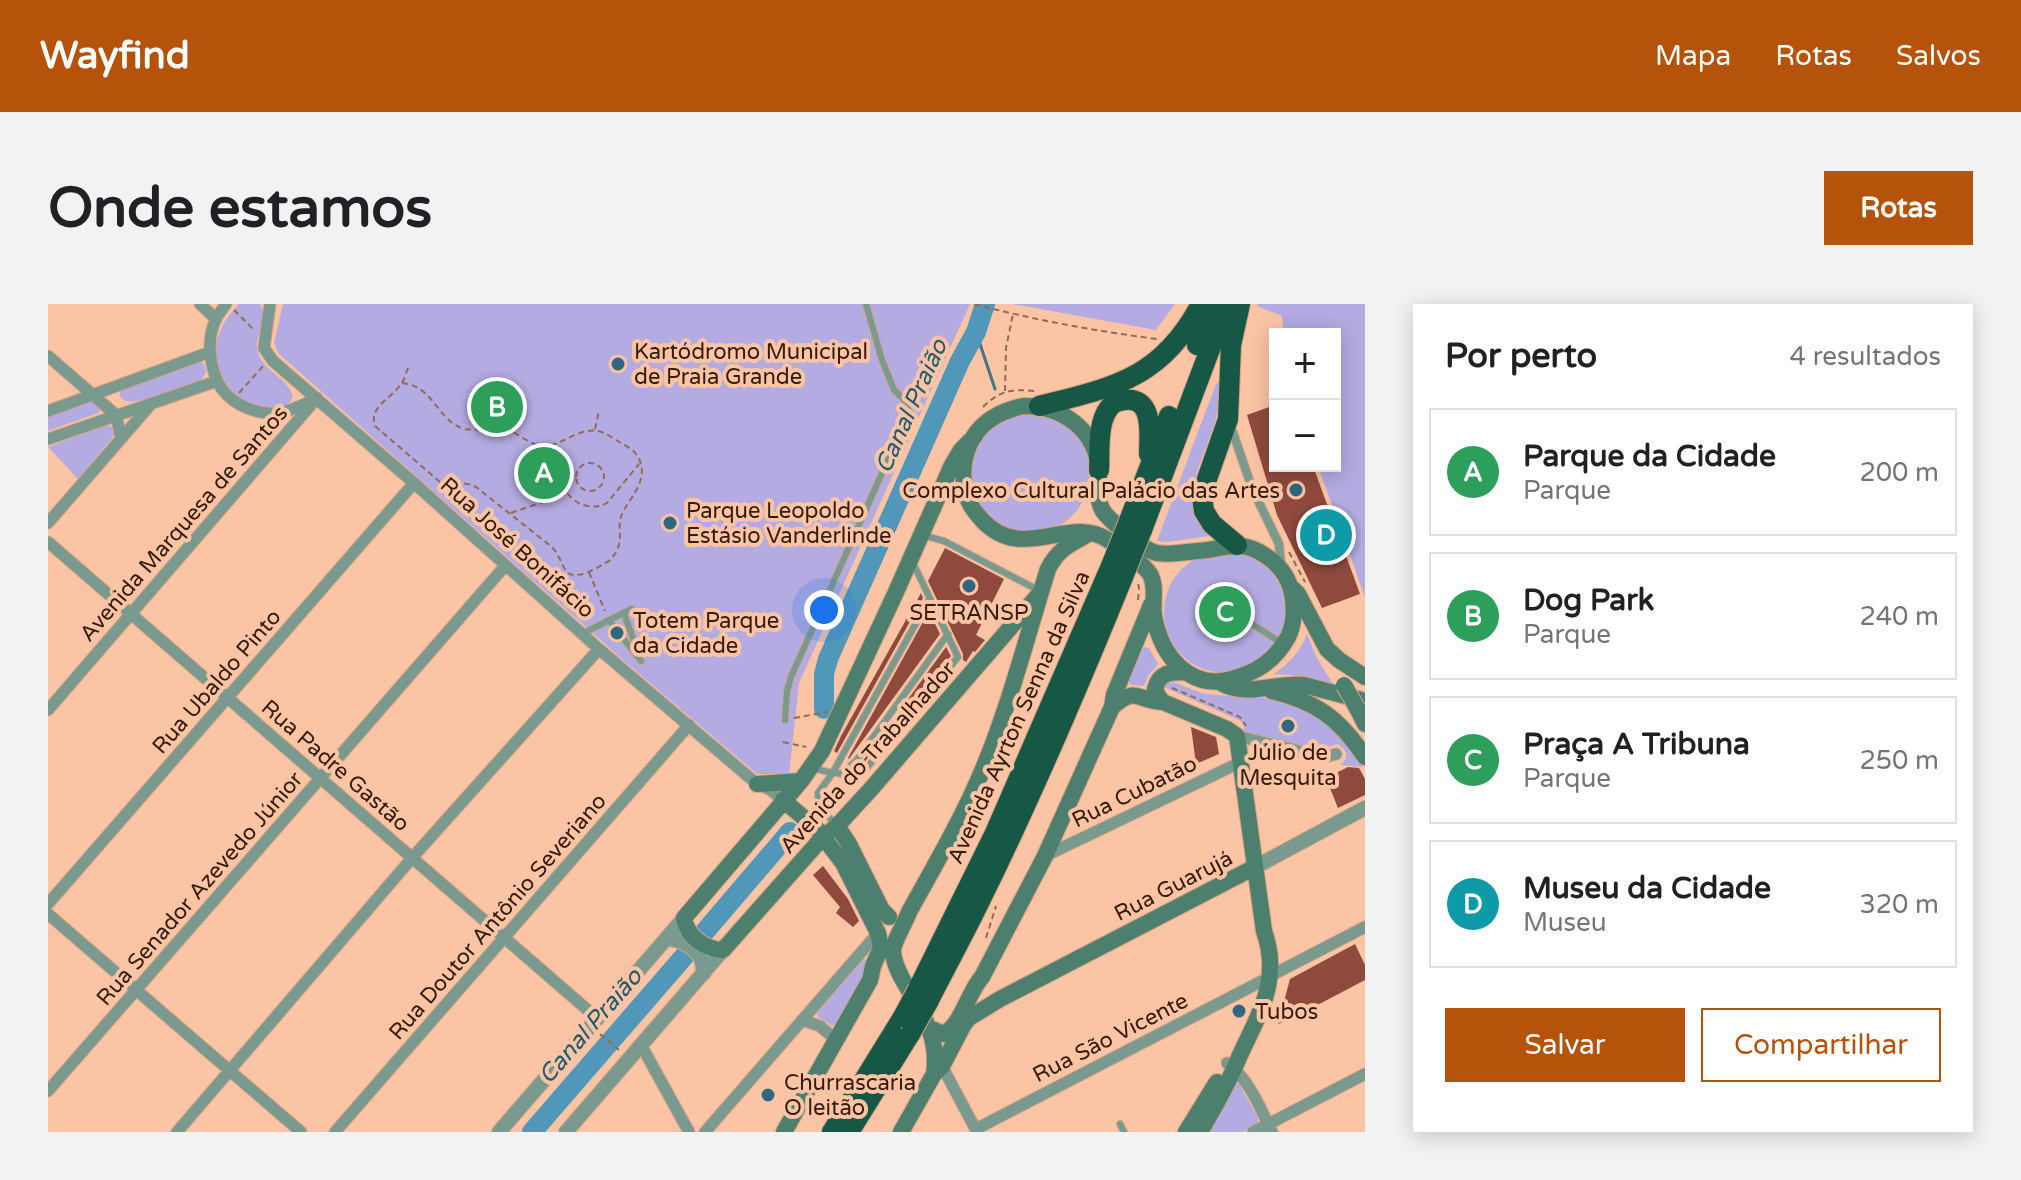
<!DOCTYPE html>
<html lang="pt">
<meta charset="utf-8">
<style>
:root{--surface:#fff;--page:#f2f2f2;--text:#202124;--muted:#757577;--line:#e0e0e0;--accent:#b45309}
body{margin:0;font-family:"Varela Round",sans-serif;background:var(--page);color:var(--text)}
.controls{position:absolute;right:24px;top:24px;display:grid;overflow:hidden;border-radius:0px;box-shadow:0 4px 20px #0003}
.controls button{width:72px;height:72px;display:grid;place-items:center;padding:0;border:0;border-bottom:2px solid var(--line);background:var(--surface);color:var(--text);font:40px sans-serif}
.you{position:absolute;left:776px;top:306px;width:28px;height:28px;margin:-20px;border:6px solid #fff;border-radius:50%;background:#1a73e8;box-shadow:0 0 0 12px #1a73e833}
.badge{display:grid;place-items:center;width:52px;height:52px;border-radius:50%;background:var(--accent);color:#fff;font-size:26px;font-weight:700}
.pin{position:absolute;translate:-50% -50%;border:4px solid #fff;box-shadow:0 2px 8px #0006}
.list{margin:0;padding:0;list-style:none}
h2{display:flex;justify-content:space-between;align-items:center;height:104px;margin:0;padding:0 32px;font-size:34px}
h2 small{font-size:26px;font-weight:400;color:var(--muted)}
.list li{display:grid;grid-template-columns:52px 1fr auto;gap:24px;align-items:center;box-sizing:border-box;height:128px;margin:0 16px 16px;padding:0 16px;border:2px solid var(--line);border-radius:0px}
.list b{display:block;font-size:30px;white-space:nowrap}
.list p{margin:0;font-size:26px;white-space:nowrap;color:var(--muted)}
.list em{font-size:26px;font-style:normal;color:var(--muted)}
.actions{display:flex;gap:16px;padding:24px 32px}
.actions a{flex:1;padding:18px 0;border:2px solid var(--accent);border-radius:0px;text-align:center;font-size:28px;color:var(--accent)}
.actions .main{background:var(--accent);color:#fff}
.map{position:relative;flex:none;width:1317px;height:828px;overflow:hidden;border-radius:0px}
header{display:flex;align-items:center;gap:48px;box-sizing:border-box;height:112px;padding:0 40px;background:var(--accent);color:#fff}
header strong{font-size:38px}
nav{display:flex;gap:44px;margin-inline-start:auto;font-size:28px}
.intro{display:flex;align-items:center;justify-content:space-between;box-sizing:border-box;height:192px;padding:0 48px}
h1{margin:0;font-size:56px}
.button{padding:20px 36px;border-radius:0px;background:var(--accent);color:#fff;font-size:28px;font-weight:700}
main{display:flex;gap:48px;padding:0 48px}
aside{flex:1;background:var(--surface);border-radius:0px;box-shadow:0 4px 20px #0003}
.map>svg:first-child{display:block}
</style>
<header>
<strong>Wayfind</strong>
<nav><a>Mapa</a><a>Rotas</a><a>Salvos</a></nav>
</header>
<div class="intro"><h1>Onde estamos</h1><a class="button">Rotas</a></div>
<main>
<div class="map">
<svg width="1317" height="828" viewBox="0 0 1317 828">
<rect width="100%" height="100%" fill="#fbc4a4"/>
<path fill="#b3abe1" d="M191,0H212C222,15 205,32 210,49C216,68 240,73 245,93C225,136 123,67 191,0Z
M235,0H922L751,379L741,470H709L575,356L230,49L226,39Z
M965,0H1127L1108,26Z
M1210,0H1317V293L1270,162H1287V30H1236L1234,12L1209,2Z
M151,57L156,60L158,68C155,73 155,75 150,78C141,83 129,85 119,88C107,91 67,110 72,84Z
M1171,78C1172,95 1170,111 1164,127C1151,165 1130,196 1162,232L1119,238L1109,237L1168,80Z
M44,93L54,104L50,109L0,127V112Z
M922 169a60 60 0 1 1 120 0a60 60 0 1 1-120 0Z
M57,121L64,123L66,128L65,133L30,175L0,143Z
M1116 308a61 61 0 1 1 122 0a61 61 0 1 1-122 0Z
M1259,330L1268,352L1284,379L1242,371L1225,370C1241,360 1252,348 1259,330Z
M1096,343L1101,344L1110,360L1100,372L1096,382L1083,381L1080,377Z
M1125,378C1135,381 1144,386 1154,389C1174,393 1196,392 1217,394C1263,399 1292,426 1315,463L1293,461L1298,454V448L1290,440L1283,442L1275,448L1196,429V422L1193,417L1116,383L1118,380Z
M822,653L823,658L790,718L784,722L769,712L770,708L815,656Z
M1187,778L1191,780L1210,814V819L1195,828H1157Z"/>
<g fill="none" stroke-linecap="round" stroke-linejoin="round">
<path stroke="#487285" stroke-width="3" d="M928,28L947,85"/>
<path stroke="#5097b9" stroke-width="20" d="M776,405V370L780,355L912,57L928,28L937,0
M654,631L742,528
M484,828L639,649"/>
</g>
<path fill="#8f4a3d" d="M1227,101V162H1265L1312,290L1274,304L1229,211L1199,111Z
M897,244L956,275L928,331L937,336L927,348L925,347L918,358L915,356V350L880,277Z
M873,289L875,294L789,449L786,447L793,432Z
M1182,298L1191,305L1186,311L1193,318L1190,322L1194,326L1186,335L1178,336L1165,325L1164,319Z
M881,307L892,330L801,455L800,454Z
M898,343L903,352L814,461H812Z
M1143,423L1168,433L1171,450L1148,460Z
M1300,463L1311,464L1317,475V491L1290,504L1278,474Z
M775,562L800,595L811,617L805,623L788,609L792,603L765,571Z
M1307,640L1317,661V676L1243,715L1230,720L1242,675Z"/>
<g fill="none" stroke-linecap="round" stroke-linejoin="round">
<defs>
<path id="service" d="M874,231L896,237L990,286
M576,310L591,350
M561,316L593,357
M1201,318L1235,340
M534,330L583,305
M737,416L739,387L743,373L856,120L861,100L846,86L834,56L818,0
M763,463C783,470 797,472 817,466L910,353L864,257
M793,470L808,457L900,330
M788,521L771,502L770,489L784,470L882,294
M1072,820L1076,828"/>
<path id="pedestrian" d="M1182,120L1204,184L1231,240L1233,261"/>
<path id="minor" d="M152,0L168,15
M178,0C175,5 170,10 168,15C157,37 162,74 179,91C189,101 204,107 218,109C234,111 251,103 265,96
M222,0L216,44L225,57L366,179L551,345L709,480L721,485L735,496
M0,52L68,111L73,134
M0,107L162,48
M0,135L169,77
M0,219L104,99
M0,238L550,715
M0,406L269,94
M1189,432L1271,452L1277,453L1288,450
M997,552L1193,458
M0,600L366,179
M0,610L253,828
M1222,672L1317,623
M754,716L772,722L788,736
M593,741L641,828
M1179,759C1202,776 1212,804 1224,828
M894,762L929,828
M0,787L457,262
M928,825L1214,677
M129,828L364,554L551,345
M287,828L641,421
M657,828L830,629
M1205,828L1317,770"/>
<path id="tertiary" d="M1207,563L1317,504
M619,635C631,635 647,643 653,655C654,657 655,666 656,669
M451,828L636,614
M518,828L675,646"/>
<path id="secondary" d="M976,102C1014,102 1047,125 1051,165C1052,180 1047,194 1055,207C1061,216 1091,241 1101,246C1109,251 1121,250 1130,249C1140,248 1150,247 1160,246C1184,242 1196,237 1218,252C1230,260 1239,271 1243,285C1247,300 1247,319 1240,333C1227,356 1210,368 1184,375C1141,387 1113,351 1106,312C1104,298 1109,283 1102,270C1093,257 1073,245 1060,236C1021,210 975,260 934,216C927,208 921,201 918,190C913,171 915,150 926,132C938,114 956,106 976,102Z
M927,132L913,146L904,161L848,288L774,447L753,477L636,614C639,633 657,645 675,646L775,533L789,522L823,485L993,288
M1244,284L1250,290L1279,345L1291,356L1317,373
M1173,379C1198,394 1230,378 1256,381L1317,397
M1224,387C1269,398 1292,415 1317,453
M1115,398L1110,392L1107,385C1111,369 1121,368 1136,368
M1064,403C1090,381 1088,397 1115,398L1179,425L1189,432L1216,627C1233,675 1212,708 1192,751C1181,778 1167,803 1152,828
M1309,404L1317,420
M709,480L753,477
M735,496L769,525L795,559L830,629L833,644L825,662L822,676L736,828
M789,522L801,540L834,606L841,613
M882,724L895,730C913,723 920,688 934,673L997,552L1064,403L1066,391L1103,301
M886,770C891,733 876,714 859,683C853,673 846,661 845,648C845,637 857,620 861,608C887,561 914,515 935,465C962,400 979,332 1000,265C1009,247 1020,241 1037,232
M853,828L886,770L894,762L916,720L921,714L952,695L1207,563
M1138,828L1169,778"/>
<path id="motorway" d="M1149,41L1164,0
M991,102C1067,83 1114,74 1153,0
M1051,166C1052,148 1049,119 1061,104C1064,99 1071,97 1077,96C1107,93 1101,132 1101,150
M1081,217L1121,112
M1094,226L1179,0
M1189,241L1164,220L1156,207L1154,193L1159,175L1180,115L1183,41L1192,0
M870,685L947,529L1063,262
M880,698C896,666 914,634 930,601C983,494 1030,384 1075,273
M784,828L855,713
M801,828L862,730"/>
</defs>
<use href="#service" stroke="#d3a285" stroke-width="8"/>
<use href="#pedestrian" stroke="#d3a285" stroke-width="10"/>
<use href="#minor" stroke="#d3a285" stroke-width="13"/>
<use href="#tertiary" stroke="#d3a285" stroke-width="16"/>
<use href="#secondary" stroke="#d3a285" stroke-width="18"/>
<use href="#motorway" stroke="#d3a285" stroke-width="22"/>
<path stroke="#926b53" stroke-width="2" stroke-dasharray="6 4" stroke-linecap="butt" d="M926,0C986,16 1048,27 1109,35
M186,6L207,27
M354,79C387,82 389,118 417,125C431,128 445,121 460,126C472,130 485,144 499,142C513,140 526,129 540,127C551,125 559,130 568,136C574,140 584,144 588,150C603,171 586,189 576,206C565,224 581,237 561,257C551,262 528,279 518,267C513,259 511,251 504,243L428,183C415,176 405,182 392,178L327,122C320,103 344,94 353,80C357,75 358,68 361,62
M957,87L958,44L965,10
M191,89L216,61
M935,103C952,86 964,85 987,87
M547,125L551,107
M499,144C505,158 510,175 518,187C526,201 545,207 559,199L591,160
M528 173a14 14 0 1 1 28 0a14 14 0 1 1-28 0Z
M463,209L518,190
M1241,248L1257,278
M541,268L557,307
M1090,296L1091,284L1090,279
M1124,384L1192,413L1198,422
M746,414L779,408
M735,438L758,443
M938,634L948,602
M552,730L571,746"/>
<use href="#service" stroke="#7a9a8f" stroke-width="6"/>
<use href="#pedestrian" stroke="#7a9a8f" stroke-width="8"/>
<use href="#minor" stroke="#7a9a8f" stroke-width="11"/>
<use href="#tertiary" stroke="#7a9a8f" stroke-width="14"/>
<use href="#secondary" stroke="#4d7f6f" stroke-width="16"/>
<use href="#motorway" stroke="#175746" stroke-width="20"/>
<defs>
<path id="secondary-bridge" d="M1296,381L1309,404"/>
<path id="motorway-bridge" d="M1063,262L1081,217
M1075,273L1094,226
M855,713L870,685
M862,730L880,698"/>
</defs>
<use href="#secondary-bridge" stroke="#d3a285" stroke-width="18" stroke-linecap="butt"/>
<use href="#motorway-bridge" stroke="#d3a285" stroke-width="22" stroke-linecap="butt"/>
<use href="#secondary-bridge" stroke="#4d7f6f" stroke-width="16"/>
<use href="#motorway-bridge" stroke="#175746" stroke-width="20"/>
</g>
<g fill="#2f6681" stroke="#fbc4a4" stroke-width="3">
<circle cx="570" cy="60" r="8"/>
<circle cx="1248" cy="186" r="8"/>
<circle cx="622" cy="219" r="8"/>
<circle cx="921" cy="282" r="8"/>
<circle cx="569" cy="329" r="8"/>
<circle cx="1240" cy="422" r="8"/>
<circle cx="1191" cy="707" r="8"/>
<circle cx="720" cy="791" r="8"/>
</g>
<g text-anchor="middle" stroke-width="8" stroke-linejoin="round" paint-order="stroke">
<g font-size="22" fill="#341b0b" stroke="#fbc4a4" text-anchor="start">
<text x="586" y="55">Kartódromo Municipal<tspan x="586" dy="25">de Praia Grande</tspan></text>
<text x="1232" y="194" text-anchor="end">Complexo Cultural Palácio das Artes</text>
<text x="638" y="214">Parque Leopoldo<tspan x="638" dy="25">Estásio Vanderlinde</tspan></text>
<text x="921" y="316" text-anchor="middle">SETRANSP</text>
<text x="585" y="324">Totem Parque<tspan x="585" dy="25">da Cidade</tspan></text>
<text x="1240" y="456" text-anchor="middle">Júlio de<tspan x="1240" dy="25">Mesquita</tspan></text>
<text x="1207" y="715">Tubos</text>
<text x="736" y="786">Churrascaria<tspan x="736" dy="25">O leitão</tspan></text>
</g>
<g font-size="22" fill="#341b0b" stroke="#fbc4a4">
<text transform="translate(135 219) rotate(-49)" y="8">Avenida Marquesa de Santos</text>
<text transform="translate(470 243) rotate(42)" y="8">Rua José Bonifácio</text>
<text transform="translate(168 377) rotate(-49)" y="8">Rua Ubaldo Pinto</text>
<text transform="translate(970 413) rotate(-66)" y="8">Avenida Ayrton Senna da Silva</text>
<text transform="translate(819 453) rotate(-48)" y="8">Avenida do Trabalhador</text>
<text transform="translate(288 461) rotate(41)" y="8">Rua Padre Gastão</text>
<text transform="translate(1086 487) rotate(-26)" y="8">Rua Cubatão</text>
<text transform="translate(1125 581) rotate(-27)" y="8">Rua Guarujá</text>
<text transform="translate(151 584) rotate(-49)" y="8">Rua Senador Azevedo Júnior</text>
<text transform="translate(449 612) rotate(-49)" y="8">Rua Doutor Antônio Severiano</text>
<text transform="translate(1062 733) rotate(-27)" y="8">Rua São Vicente</text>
</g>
<g font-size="24" font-style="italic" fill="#225973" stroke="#fbc4a4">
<text transform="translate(863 102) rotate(-66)" y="8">Canal Praião</text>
<text transform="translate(542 722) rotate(-49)" y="8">Canal Praião</text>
</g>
</g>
</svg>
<div class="controls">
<button>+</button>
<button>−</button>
</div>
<div class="you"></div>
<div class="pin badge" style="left:496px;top:169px;background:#2e9e5b">A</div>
<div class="pin badge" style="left:449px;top:103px;background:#2e9e5b">B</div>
<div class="pin badge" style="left:1177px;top:308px;background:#2e9e5b">C</div>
<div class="pin badge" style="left:1278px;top:231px;background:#0f9aa8">D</div>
</div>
<aside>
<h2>Por perto<small>4 resultados</small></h2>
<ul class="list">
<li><span class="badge" style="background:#2e9e5b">A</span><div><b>Parque da Cidade</b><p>Parque</p></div><em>200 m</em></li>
<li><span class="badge" style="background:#2e9e5b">B</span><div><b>Dog Park</b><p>Parque</p></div><em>240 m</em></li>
<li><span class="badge" style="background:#2e9e5b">C</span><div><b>Praça A Tribuna</b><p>Parque</p></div><em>250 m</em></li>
<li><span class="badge" style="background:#0f9aa8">D</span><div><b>Museu da Cidade</b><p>Museu</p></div><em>320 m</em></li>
</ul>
<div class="actions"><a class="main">Salvar</a><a>Compartilhar</a></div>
</aside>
</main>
